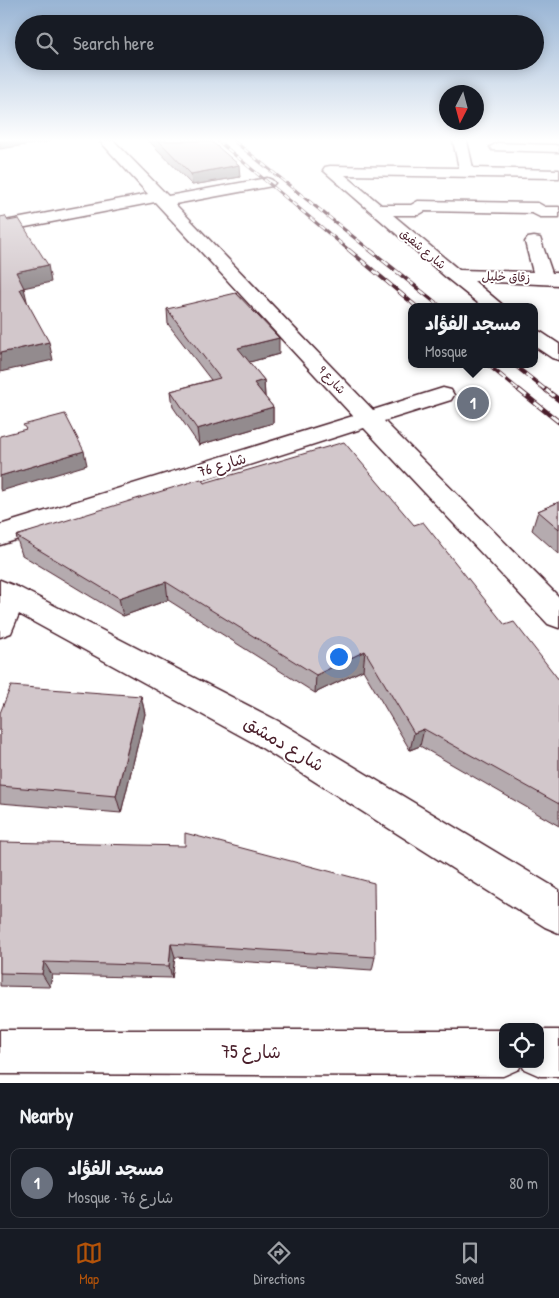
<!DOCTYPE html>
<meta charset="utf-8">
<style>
:root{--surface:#171b24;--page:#242831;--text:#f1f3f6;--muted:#9ea1a6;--line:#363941;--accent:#b45309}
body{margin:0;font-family:"Patrick Hand","Playpen Sans Arabic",sans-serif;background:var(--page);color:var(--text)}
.controls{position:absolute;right:15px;bottom:15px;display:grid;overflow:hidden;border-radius:10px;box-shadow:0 2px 12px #0003}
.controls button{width:45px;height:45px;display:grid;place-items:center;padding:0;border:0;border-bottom:1px solid var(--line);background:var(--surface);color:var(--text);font:25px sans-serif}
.compass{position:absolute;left:439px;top:85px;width:45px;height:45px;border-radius:50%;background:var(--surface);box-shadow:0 2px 12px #0003;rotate:186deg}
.you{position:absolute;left:338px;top:656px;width:18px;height:18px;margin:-12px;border:4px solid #fff;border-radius:50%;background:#1a73e8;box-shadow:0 0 0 8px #1a73e833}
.badge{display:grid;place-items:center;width:32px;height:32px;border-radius:50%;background:var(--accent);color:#fff;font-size:16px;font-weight:700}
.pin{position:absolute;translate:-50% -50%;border:2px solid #fff;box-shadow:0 1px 5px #0006}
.popup{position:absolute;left:408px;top:303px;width:130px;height:65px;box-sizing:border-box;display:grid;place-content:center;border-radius:10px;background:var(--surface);filter:drop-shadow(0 1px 4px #0005);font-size:16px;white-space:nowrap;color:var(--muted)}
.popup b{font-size:19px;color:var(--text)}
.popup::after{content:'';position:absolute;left:50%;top:100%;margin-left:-10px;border:10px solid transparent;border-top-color:var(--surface)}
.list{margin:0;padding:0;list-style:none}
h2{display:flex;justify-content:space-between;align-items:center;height:65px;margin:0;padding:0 20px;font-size:21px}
h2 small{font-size:16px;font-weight:400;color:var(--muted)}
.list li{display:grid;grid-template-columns:32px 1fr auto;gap:15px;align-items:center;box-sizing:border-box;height:70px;margin:0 10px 10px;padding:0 10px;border:1px solid var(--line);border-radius:10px}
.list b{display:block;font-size:19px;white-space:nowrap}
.list p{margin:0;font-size:16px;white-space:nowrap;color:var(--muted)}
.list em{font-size:16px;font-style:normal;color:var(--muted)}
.icon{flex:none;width:28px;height:28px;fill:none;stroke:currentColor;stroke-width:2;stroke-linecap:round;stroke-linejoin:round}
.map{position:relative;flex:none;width:559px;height:1083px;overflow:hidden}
.search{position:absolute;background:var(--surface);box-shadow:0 2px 12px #0003;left:15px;right:15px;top:15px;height:55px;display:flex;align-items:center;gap:12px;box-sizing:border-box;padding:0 18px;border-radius:28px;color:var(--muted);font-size:19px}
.sheet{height:145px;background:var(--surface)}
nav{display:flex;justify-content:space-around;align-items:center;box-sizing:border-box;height:70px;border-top:1px solid var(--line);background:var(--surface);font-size:14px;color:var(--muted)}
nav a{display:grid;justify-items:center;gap:2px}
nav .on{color:var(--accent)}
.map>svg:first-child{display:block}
</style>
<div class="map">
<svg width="559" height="1083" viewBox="0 0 559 1083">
<rect width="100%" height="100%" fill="#fff"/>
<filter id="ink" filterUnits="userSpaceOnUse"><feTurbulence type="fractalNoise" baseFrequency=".02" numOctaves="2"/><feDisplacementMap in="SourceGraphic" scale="10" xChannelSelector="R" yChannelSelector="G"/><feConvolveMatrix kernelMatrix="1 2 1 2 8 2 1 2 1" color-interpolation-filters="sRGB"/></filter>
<g filter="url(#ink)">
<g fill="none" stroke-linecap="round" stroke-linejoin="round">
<defs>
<path id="minor" d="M100,141H114L168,196L267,178L272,180L275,183L272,186L175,204L373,410L443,388L451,390L454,395L451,400L384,421L559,597V628L548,624L364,428L0,545V525L353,416L155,202L0,232V222L148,194Z
M453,141H467L473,168L559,170V178L345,175L381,205H411L418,201L538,203L545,207H559V217H540L532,213L425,211L418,215H393L459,270L533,272L525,242L528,238L534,237L540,238L552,273H559V285L474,281L505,307H483L448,279L323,170L325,167L330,166L459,168Z
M497,143L555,145L559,146V152L492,150L490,147Z
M534,330L541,332L559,344V360L552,358L534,346Z
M0,580L20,588L278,721L559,890V933L545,927L254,743L19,614L11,633L0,637Z
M0,1030H503V1064H521L519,1069L503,1076L0,1074Z
M540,1030H559V1076H540L524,1069L522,1064H540Z"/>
</defs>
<use href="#minor" stroke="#4a1f2b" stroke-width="3"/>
<use href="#minor" fill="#fff" fill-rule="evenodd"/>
<defs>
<path id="rail-far2" d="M218,141L350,251
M234,141L371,251"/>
<path id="rail-far1" d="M349,250L417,307
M370,250L441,307
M487,364L520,391
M513,364L547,391"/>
<path id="rail" d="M519,390L559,422
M546,390L559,400"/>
</defs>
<use href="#rail-far2" stroke="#4a1f2b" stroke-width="3"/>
<use href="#rail-far1" stroke="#4a1f2b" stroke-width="4"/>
<use href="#rail" stroke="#4a1f2b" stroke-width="5"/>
<use href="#rail-far2" stroke="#fff" stroke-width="2" stroke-dasharray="6" stroke-linecap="butt"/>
<use href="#rail-far1" stroke="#fff" stroke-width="2.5" stroke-dasharray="8" stroke-linecap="butt"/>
<use href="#rail" stroke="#fff" stroke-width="3" stroke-dasharray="10" stroke-linecap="butt"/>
</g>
<path fill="#b5abaf" stroke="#4a1f2b" d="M149,141H211L240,177L192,185Z
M167,309L279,354L249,362L264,380L265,397L273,407V423L199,445L173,407L171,391L211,380L168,324Z
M204,483L414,525L505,625L559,680V826L420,746L410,750L363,670L315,693L168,600L123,616L22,555L16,536Z
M559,502V554L532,530L538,511Z
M141,696L145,714L121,813L0,803V713Z
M0,842L375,957L372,970L175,957L172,978L52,975L50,987L0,986Z"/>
<path fill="#938b8e" stroke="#4a1f2b" d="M0,141H51L0,149Z
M239,165L240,177L192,185L191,174Z
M48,265L51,282L23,288H24L28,305L24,306L16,272Z
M279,338V354L239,365L238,348Z
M49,342L53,360L0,372V353Z
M264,380L265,397L254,383Z
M273,407V423L199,445L197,429Z
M84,451L87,465L1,491L0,489V476Z
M166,582L168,600L123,616L119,598Z
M365,651L363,670L315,693L316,675Z
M141,696L145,714L121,813L116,796Z
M424,729L420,746L410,750L414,733Z
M171,944L175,957L172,978L169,966Z
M44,962L52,975L50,987L42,974Z"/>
<path fill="#d2c7cb" stroke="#4a1f2b" d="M159,141H211L239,165L191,174Z
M5,216L8,221L19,219L48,265L16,272L24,288L20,289L49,342L0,353V217Z
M236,293L279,338L238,348L264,380L254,383L273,407L197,429L171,391L220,378L167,309Z
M65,414L84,451L0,476V436L26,429L23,425Z
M344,442L414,525L423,522L505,625L514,622L559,680V804L424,729L414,733L365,651L316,675L166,582L119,598L16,536L201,479L204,483Z
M559,502V529L538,511Z
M11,686L141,696L116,796L0,786V713Z
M185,833L374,883L375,957L171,944L169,966L44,962L42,974L0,973V842L185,846Z"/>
</g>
<linearGradient id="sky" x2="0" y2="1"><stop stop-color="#98b4d4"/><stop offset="0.48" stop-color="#fff"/><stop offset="1" stop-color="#fff" stop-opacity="0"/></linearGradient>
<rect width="559" height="292" fill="url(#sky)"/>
<g text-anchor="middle" stroke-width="4" stroke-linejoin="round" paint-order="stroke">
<g font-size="12" fill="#4a1f2b" stroke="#fff">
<text transform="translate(423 249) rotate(40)" y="4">شارع شفيق</text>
<text transform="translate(506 277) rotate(2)" y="4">زقاق خليل</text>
<text transform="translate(332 380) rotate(47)" y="4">شارع 9</text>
</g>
<g font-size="15" fill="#4a1f2b" stroke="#fff">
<text transform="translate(222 465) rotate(-17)" y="5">شارع 76</text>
</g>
<g font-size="18" fill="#4a1f2b" stroke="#fff">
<text transform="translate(284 744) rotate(31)" y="6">شارع دمشق</text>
<text x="251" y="1058">شارع 75</text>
</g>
</g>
</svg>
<div class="controls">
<button><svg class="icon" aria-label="locate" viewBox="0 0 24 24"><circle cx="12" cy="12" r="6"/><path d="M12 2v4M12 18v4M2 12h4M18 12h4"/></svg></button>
</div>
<svg class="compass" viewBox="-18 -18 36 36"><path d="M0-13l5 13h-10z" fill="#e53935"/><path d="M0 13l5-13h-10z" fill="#9ea1a6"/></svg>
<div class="you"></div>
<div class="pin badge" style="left:473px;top:403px;background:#6b7280">1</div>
<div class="popup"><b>مسجد الفؤاد</b>Mosque</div>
<div class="search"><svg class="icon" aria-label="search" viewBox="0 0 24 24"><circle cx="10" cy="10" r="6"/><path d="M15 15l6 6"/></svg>Search here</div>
</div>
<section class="sheet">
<h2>Nearby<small></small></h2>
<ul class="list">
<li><span class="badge" style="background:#6b7280">1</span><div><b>مسجد الفؤاد</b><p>Mosque · شارع 76</p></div><em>80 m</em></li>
</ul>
</section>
<nav>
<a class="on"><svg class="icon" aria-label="map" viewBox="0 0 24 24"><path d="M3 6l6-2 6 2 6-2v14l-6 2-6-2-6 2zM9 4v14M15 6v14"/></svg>Map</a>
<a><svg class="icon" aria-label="directions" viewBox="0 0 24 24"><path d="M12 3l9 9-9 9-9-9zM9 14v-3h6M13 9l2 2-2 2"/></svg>Directions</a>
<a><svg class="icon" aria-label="saved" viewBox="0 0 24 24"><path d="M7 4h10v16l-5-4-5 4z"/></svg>Saved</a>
</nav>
